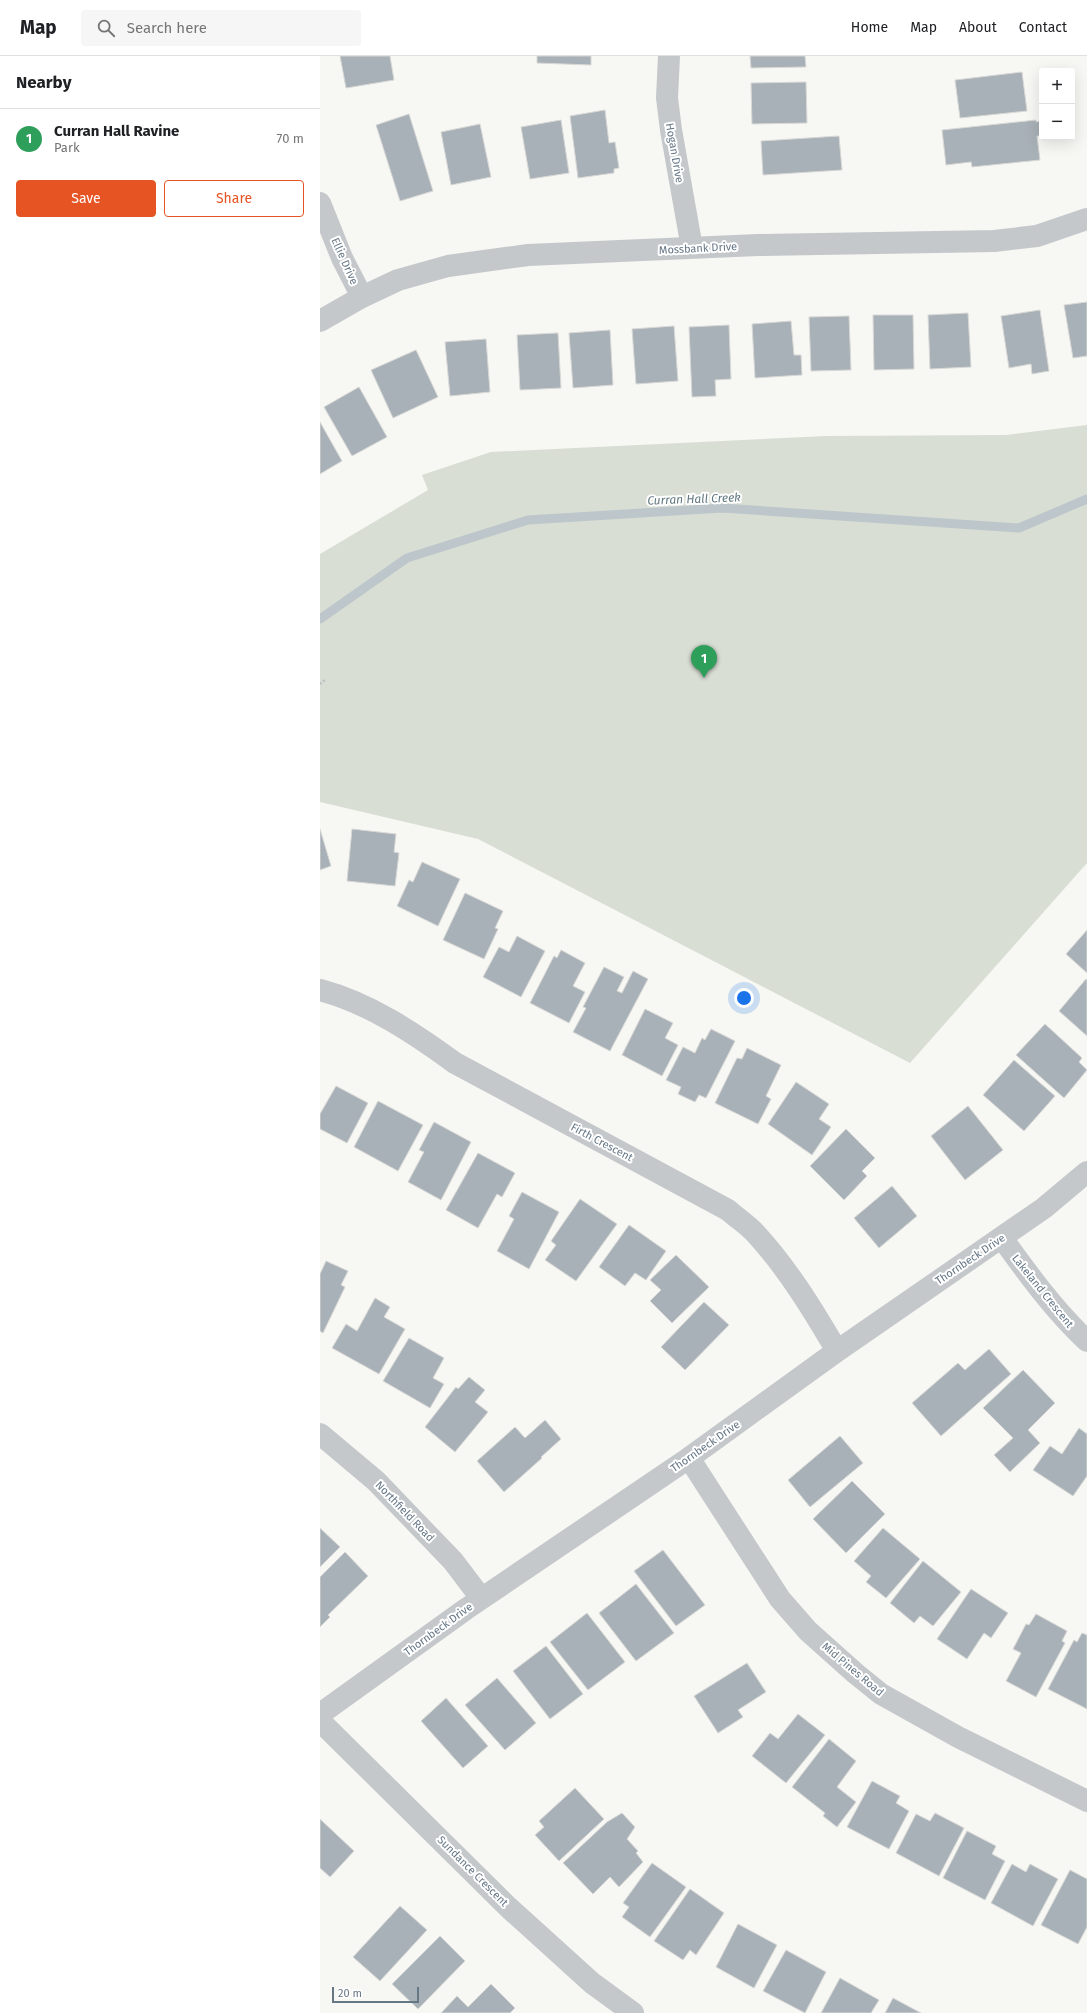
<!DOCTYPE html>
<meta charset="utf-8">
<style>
:root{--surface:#fff;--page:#f6f6f6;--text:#202124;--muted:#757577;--line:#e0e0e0;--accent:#e65424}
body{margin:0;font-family:"Fira Sans",sans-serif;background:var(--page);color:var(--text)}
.controls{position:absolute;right:12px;top:12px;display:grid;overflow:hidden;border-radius:4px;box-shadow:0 4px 16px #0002}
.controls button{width:36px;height:36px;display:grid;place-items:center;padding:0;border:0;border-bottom:1px solid var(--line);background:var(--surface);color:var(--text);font:20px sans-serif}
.scale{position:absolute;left:12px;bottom:10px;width:87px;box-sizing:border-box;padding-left:4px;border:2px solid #657685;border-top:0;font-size:11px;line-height:14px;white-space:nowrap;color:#657685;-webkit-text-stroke:3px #fff;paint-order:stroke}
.you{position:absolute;left:424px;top:942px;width:14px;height:14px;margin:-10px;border:3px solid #fff;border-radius:50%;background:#1a73e8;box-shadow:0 0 0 6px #1a73e833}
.badge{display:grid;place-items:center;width:26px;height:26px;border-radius:50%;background:var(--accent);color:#fff;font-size:13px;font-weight:700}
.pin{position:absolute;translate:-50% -33px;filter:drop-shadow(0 1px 2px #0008)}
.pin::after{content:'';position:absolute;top:21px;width:14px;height:12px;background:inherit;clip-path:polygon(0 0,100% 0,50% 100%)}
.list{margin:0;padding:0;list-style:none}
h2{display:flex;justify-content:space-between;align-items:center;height:52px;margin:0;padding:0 16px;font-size:17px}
h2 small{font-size:13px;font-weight:400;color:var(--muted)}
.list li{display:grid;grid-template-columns:26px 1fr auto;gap:12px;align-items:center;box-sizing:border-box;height:60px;padding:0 16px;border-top:1px solid var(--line)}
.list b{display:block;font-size:15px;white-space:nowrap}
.list p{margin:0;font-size:13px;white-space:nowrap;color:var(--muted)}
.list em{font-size:13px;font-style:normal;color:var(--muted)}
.actions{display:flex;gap:8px;padding:12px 16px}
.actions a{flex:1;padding:9px 0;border:1px solid var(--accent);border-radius:4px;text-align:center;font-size:14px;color:var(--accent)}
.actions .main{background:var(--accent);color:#fff}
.icon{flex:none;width:22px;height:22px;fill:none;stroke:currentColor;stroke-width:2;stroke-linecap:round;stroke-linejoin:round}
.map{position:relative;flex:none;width:767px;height:1957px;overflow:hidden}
header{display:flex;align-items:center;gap:24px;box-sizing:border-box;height:56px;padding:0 20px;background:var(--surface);border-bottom:1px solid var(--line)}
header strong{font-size:19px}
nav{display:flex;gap:22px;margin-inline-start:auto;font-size:14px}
.search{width:280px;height:36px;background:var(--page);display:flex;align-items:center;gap:10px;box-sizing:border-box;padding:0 14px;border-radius:4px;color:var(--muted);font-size:15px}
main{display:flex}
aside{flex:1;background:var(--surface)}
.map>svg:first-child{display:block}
</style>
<header>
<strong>Map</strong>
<div class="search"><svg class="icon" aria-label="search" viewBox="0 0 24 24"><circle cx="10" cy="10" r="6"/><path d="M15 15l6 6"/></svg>Search here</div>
<nav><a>Home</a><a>Map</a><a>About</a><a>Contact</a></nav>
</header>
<main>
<aside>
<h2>Nearby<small></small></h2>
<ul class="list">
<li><span class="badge" style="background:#2e9e5b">1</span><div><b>Curran Hall Ravine</b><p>Park</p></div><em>70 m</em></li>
</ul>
<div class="actions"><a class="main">Save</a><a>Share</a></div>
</aside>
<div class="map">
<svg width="767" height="1957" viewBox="0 0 767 1957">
<rect width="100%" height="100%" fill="#f7f7f3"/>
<path fill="#d8ded4" d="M767,369V807L590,1007L158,783L0,746V498L108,434L102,419L171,396L506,380L686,379Z"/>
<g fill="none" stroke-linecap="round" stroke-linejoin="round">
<path stroke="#bcc6cb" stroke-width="9" d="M0,563L87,502L208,464L402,452L699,472L767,443"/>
</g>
<path fill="#a8b1b7" stroke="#d8d8d6" d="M20,0H70L74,24L26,32Z
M217,0H271V9L217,7Z
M430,0H485L486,11L431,12Z
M702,16L707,55L640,62L635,24Z
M486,26L487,67L432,68L431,27Z
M285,54L289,87L295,86L299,112L294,113V117L258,122L250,60Z
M89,58L113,135L80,145L56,69Z
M241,64L249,117L210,123L201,71Z
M716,64V66L722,65V80H717L720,104L652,111L651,106L626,109L622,74Z
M160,68L171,121L131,129L121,76Z
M519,80L522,114L443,119L441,85Z
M767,246V300L753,302L744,249Z
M720,254L729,315L712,318L711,308L689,312L681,260Z
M648,257L651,311L610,313L608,259Z
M553,259H593L594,313L554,314Z
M529,260L531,314L491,315L489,261Z
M471,265L474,299H481L482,319L435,322L432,268Z
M409,269L411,323L395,324L396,340L372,341L369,271Z
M354,270L358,325L316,328L312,273Z
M290,274L293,329L253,332L249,277Z
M238,277L241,332L200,334L197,279Z
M166,283L170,336L130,340L125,286Z
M96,294L118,341L73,362L51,314Z
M39,331L67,381L32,400L4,351Z
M0,366L22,405L0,418Z
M0,773L11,810L0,814Z
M32,773L76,778L74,796L79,797L75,830L27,825Z
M102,806L140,823L118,870L77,850L89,824L93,826Z
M145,837L183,855L175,872L178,873L164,903L123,884Z
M767,874V917L746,898Z
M197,880L225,895L201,941L163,921L179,891L189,896Z
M241,894L265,907L253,930L265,936L249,967L210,947L234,900L237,902Z
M284,911L304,921L297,935L302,937L313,915L328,923L290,995L253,976L266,952L263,951Z
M766,923L767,924V980L739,955Z
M325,953L353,967L345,982L358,989L342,1020L302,999Z
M725,968L762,1002L759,1006L767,1014L744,1042L696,999Z
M391,973L415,985L386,1042L379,1039L375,1046L358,1038L361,1031L346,1024L363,991L375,997L382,982L385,984Z
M427,992L461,1009L446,1040L451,1043L438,1068L395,1047L417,1002L422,1003Z
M694,1004L735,1040L704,1075L663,1039Z
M476,1026L509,1048L499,1063L511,1071L492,1099L448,1068Z
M16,1030L48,1047L27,1087L0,1073V1058Z
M58,1045L103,1069L78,1115L34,1091Z
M648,1050L683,1094L645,1124L611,1080Z
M114,1066L151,1086L121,1144L88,1126L104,1096L99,1094Z
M526,1073L555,1102L542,1115L547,1120L524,1144L490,1110Z
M158,1097L195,1117L182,1141L177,1138L158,1172L126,1154Z
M572,1130L597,1160L559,1192L534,1162Z
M202,1136L239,1156L209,1213L177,1195L194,1163L189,1160Z
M260,1143L297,1168L256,1225L225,1204L236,1189L231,1185Z
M309,1169L346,1195L326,1224L315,1217L305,1230L279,1211Z
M356,1199L389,1231L352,1267L330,1245L341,1234L330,1224Z
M6,1205L28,1215L21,1229L25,1231L3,1277L0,1275V1218Z
M55,1242L70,1251L64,1261L85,1273L59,1318L12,1292L26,1268L37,1275Z
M384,1246L409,1269L365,1314L341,1291Z
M89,1282L124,1302L113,1322L124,1328L110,1352L63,1325Z
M669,1293L691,1318L621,1380L592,1347L638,1307L645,1314Z
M703,1314L735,1347L708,1374L720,1387L690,1416L674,1399L693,1382L663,1352Z
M149,1321L165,1334L155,1346L168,1356L135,1396L105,1371L136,1331L138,1333Z
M225,1364L241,1383L221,1401L222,1402L184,1436L157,1405L195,1371L205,1382Z
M759,1372L767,1378V1420L753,1440L713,1414L730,1390L742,1398Z
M520,1380L543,1407L490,1451L468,1424Z
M532,1425L565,1458L526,1497L493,1463Z
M0,1472L20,1491L0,1511Z
M563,1472L600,1503L566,1542L546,1526L551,1520L534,1505Z
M343,1494L385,1549L356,1570L314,1515Z
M25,1496L48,1520L8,1559L10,1561L0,1571V1521Z
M603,1505L641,1536L613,1570L600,1560L594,1567L570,1547Z
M316,1528L354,1577L316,1605L279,1557Z
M651,1533L688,1557L671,1582L664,1577L647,1603L617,1583Z
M267,1557L305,1606L268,1634L230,1586Z
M716,1558L747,1575L742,1585L745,1587L716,1641L686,1625L701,1597L693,1593L706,1568L709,1569Z
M762,1577L767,1579V1653L728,1633L754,1584L757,1586Z
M226,1590L263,1638L230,1663L193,1615Z
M427,1607L446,1636L418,1654L423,1661L398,1677L374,1640Z
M177,1622L216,1667L185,1694L145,1649Z
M126,1642L168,1690L143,1712L101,1665Z
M478,1658L505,1679L466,1727L432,1700L450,1677L458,1683Z
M509,1683L536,1705L517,1731L536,1746L517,1771L503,1760L505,1757L472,1731Z
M552,1725L580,1740L576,1747L589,1755L569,1793L527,1771Z
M255,1732L284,1763L239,1805L215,1779L224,1771L219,1765Z
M302,1757L315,1771L307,1783L318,1795L316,1797L323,1806L299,1831L290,1821L273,1838L243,1807L287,1766Z
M615,1757L644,1772L619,1820L576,1797L596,1758L610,1765Z
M0,1763L34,1795L10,1821L0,1812Z
M647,1775L676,1790L672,1798L685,1805L665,1844L623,1822Z
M332,1807L366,1831L330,1881L302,1861L309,1851L303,1847Z
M692,1808L706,1816L710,1808L738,1823L713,1870L671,1847Z
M750,1814L767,1823V1871L758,1888L721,1869Z
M370,1833L404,1857L376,1899L370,1894L363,1904L334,1885Z
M80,1850L107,1874L60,1925L33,1901Z
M418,1868L457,1889L434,1932L396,1911Z
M120,1880L145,1905L98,1953L72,1928Z
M466,1894L506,1916L485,1957L443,1935Z
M520,1922L559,1944L551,1957H501Z
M171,1928L195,1952L190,1957H121L137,1940L148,1951Z
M573,1942L601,1957H565Z"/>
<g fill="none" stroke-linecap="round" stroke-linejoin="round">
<path stroke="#bec0c2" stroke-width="2.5" stroke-dasharray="2 2" stroke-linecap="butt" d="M0,628L6,623"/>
<path stroke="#c4c8cb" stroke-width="22" d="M349,0L347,42L351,74L372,192
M0,147L22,202L42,241
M0,265L42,241L78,224L128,210L208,199L438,189L674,185L717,180L767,163
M0,934C49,947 94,977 135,1007L408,1154C417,1162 428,1169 436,1178C468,1213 493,1254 517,1295
M682,1182C708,1218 734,1254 767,1285
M0,1378L56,1425L133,1505L161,1542
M369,1402L460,1543L488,1575L535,1617L561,1638L638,1681L767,1745
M0,1658L146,1553L369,1402L517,1295L724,1152L767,1116
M0,1665L188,1851L272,1927L313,1957"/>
</g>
<g text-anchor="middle" stroke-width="4" stroke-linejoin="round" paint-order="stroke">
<g font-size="11" fill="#657685" stroke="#fff">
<text transform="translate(355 97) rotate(80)" y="4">Hogan Drive</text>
<text transform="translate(378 192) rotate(-3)" y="4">Mossbank Drive</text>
<text transform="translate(25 205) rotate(66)" y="4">Ellie Drive</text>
<text transform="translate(282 1086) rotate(28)" y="4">Firth Crescent</text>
<text transform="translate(650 1203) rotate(-34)" y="4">Thornbeck Drive</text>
<text transform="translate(723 1235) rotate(51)" y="4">Lakeland Crescent</text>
<text transform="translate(385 1390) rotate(-35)" y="4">Thornbeck Drive</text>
<text transform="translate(85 1455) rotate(46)" y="4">Northfield Road</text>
<text transform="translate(118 1573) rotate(-36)" y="4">Thornbeck Drive</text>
<text transform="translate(533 1613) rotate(40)" y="4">Mid Pines Road</text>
<text transform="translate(153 1815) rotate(45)" y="4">Sundance Crescent</text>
</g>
<g font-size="12" font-style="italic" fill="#617881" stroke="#fff">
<text transform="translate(374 443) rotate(-2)" y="4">Curran Hall Creek</text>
</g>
</g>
</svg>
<div class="controls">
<button>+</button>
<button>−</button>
</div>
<div class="scale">20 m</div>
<div class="you"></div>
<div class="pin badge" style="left:384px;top:622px;background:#2e9e5b">1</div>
</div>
</main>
